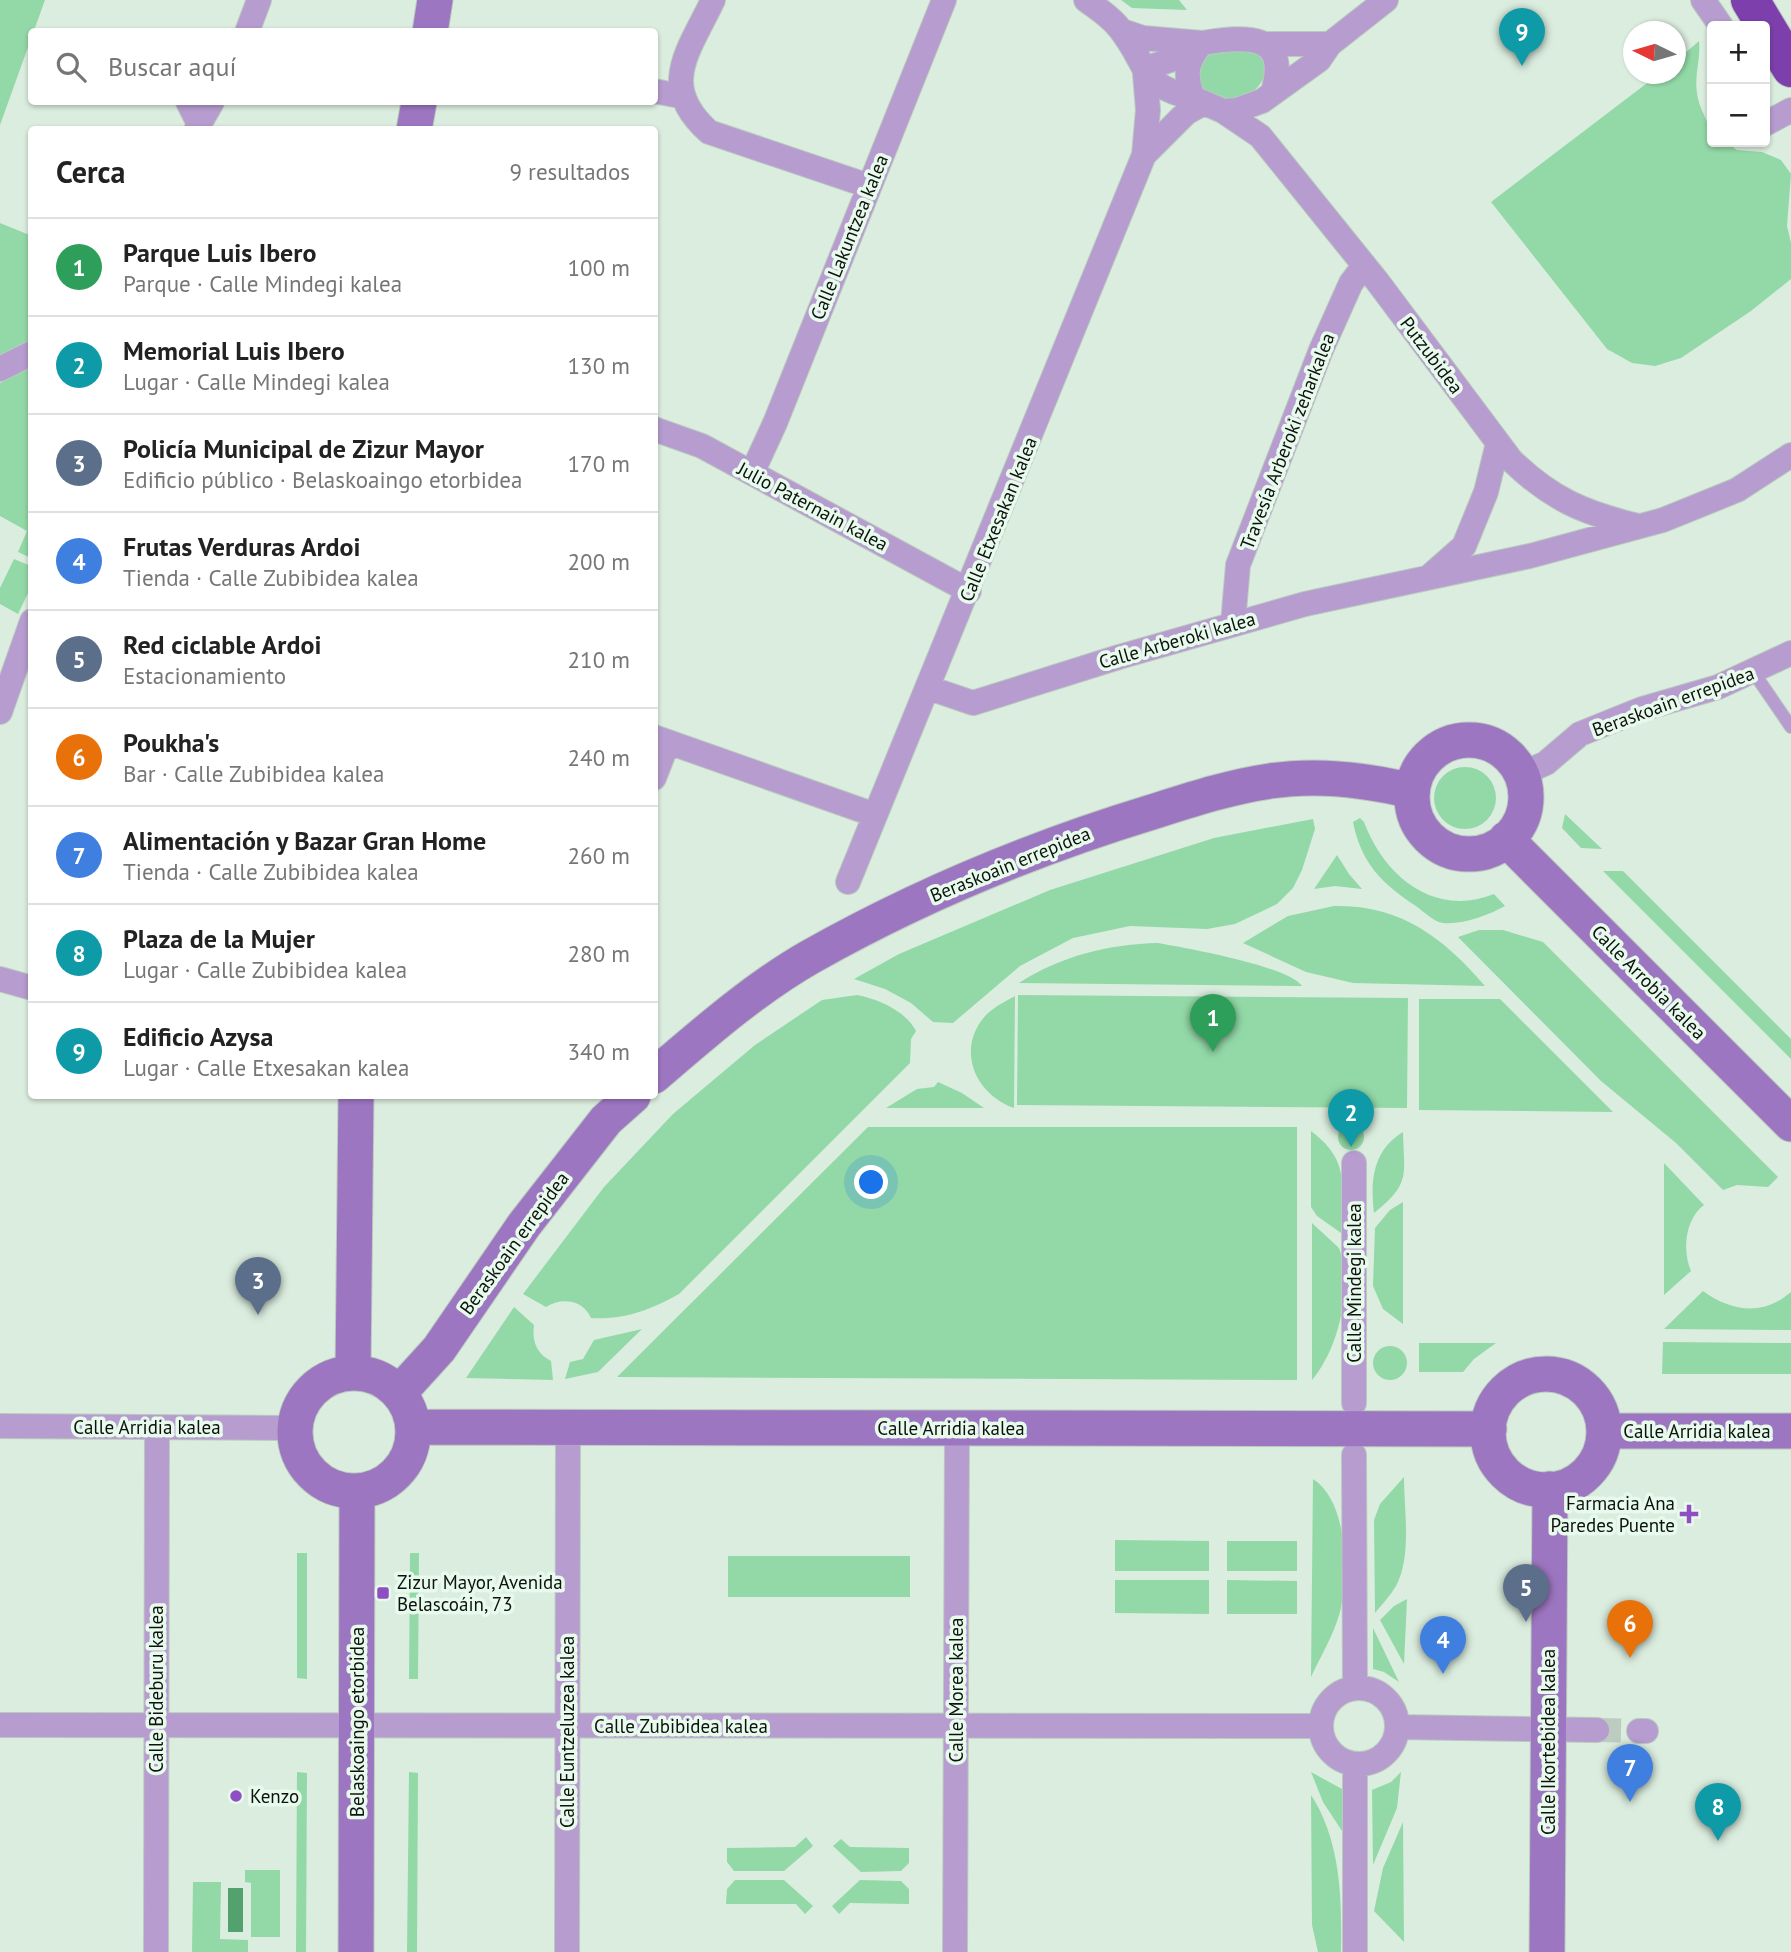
<!DOCTYPE html>
<html lang="es">
<meta charset="utf-8">
<style>
:root{--surface:#fff;--page:#f2f2f2;--text:#222;--muted:#767676;--line:#e0e0e0;--accent:#904ec3}
body{margin:0;font-family:"PT Sans",sans-serif;background:var(--page);color:var(--text)}
.controls{position:absolute;right:21px;top:21px;display:grid;overflow:hidden;border-radius:7px;box-shadow:0 2px 5px #0004}
.controls button{width:63px;height:63px;display:grid;place-items:center;padding:0;border:0;border-bottom:2px solid var(--line);background:var(--surface);color:var(--text);font:35px sans-serif}
.compass{position:absolute;left:1623px;top:21px;width:63px;height:63px;border-radius:50%;background:var(--surface);box-shadow:0 2px 5px #0004;rotate:275deg}
.you{position:absolute;left:872px;top:1183px;width:24px;height:24px;margin:-18px;border:5px solid #fff;border-radius:50%;background:#1a73e8;box-shadow:0 0 0 10px #1a73e833}
.badge{display:grid;place-items:center;width:46px;height:46px;border-radius:50%;background:var(--accent);color:#fff;font-size:23px;font-weight:700}
.pin{position:absolute;translate:-50% -58px;filter:drop-shadow(0 2px 4px #0008)}
.pin::after{content:'';position:absolute;top:37px;width:24px;height:21px;background:inherit;clip-path:polygon(0 0,100% 0,50% 100%)}
.list{margin:0;padding:0;list-style:none}
h2{display:flex;justify-content:space-between;align-items:center;height:91px;margin:0;padding:0 28px;font-size:30px}
h2 small{font-size:23px;font-weight:400;color:var(--muted)}
.list li{display:grid;grid-template-columns:46px 1fr auto;gap:21px;align-items:center;box-sizing:border-box;height:98px;padding:0 28px;border-top:2px solid var(--line)}
.list b{display:block;font-size:26px;white-space:nowrap}
.list p{margin:0;font-size:23px;white-space:nowrap;color:var(--muted)}
.list em{font-size:23px;font-style:normal;color:var(--muted)}
.icon{flex:none;width:38px;height:38px;fill:none;stroke:currentColor;stroke-width:2;stroke-linecap:round;stroke-linejoin:round}
.map{position:relative;flex:none;width:1791px;height:1952px;overflow:hidden}
.search{position:absolute;background:var(--surface);box-shadow:0 2px 5px #0004;left:28px;top:28px;width:630px;height:77px;display:flex;align-items:center;gap:18px;box-sizing:border-box;padding:0 24px;border-radius:7px;color:var(--muted);font-size:26px}
.panel{position:absolute;background:var(--surface);box-shadow:0 2px 5px #0004;left:28px;top:126px;width:630px;height:973px;border-radius:7px}
.map>svg:first-child{display:block}
</style>
<div class="map">
<svg width="1791" height="1952" viewBox="0 0 1791 1952">
<rect width="100%" height="100%" fill="#dbeddf"/>
<path fill="#93d9a7" d="M0,0H45L0,125Z
M1121,0H1179L1187,10L1132,8Z
M1699,41C1701,59 1694,75 1697,93C1699,111 1712,124 1712,142H1725L1737,150L1762,152L1781,160L1791,174L1787,226L1791,243V279L1751,311L1681,358L1655,366L1632,363L1607,349L1491,202L1659,74H1676V61Z
M1213,47L1257,52L1268,68C1256,103 1232,103 1201,91L1198,66Z
M0,223L32,236L31,341L0,358Z
M31,362V558L18,552L27,531L0,516V383Z
M14,559L31,566V587L18,614L0,604V588Z
M1434 798a31 31 0 1 1 62 0a31 31 0 1 1-62 0Z
M1565,814L1602,849L1581,848L1562,828Z
M1360,818L1364,822C1384,876 1434,918 1494,894L1505,906C1489,915 1462,925 1443,923C1434,922 1423,911 1416,906C1382,884 1361,863 1353,822Z
M1313,819L1315,829L1302,870L1293,888L1277,904L1235,924L1207,929L1130,926L1073,938L1020,966L953,1023L933,1022L911,1003L885,989L854,979L899,954L1050,890L1214,838Z
M1337,855L1349,874L1362,889L1335,886L1314,889Z
M1603,871H1623L1791,1039V1059Z
M1334,906C1400,904 1444,938 1485,986L1353,983L1306,972L1243,943L1288,916Z
M1479,930H1503L1543,942L1778,1177L1768,1187L1737,1185L1723,1190L1676,1143L1601,1081L1458,937Z
M1158,943C1186,948 1288,966 1302,986L1019,983C1061,956 1109,944 1158,943Z
M857,995C878,999 906,1011 916,1031L911,1039L910,1063L679,1294C650,1310 625,1320 591,1318C583,1300 562,1297 546,1307L523,1294L604,1187L673,1114L755,1045L822,1000Z
M1018,995L1408,998L1407,1108L1017,1105Z
M1015,996L1014,1108C974,1094 955,1047 987,1014C996,1006 1004,1002 1015,996Z
M1419,999H1500L1613,1112L1419,1110Z
M938,1082L962,1093L984,1108H886L917,1089L934,1087Z
M1338 1137a13 13 0 1 1 26 0a13 13 0 1 1-26 0Z
M868,1127H1297V1380L617,1377Z
M1311,1131C1352,1162 1341,1186 1341,1233L1317,1216L1311,1207Z
M1403,1132C1404,1176 1411,1183 1374,1213C1370,1181 1373,1150 1403,1132Z
M1664,1163L1704,1205C1685,1219 1682,1251 1691,1271L1664,1295Z
M1403,1202V1324L1383,1309L1373,1286L1375,1228L1390,1210Z
M1312,1223L1339,1248C1353,1286 1339,1349 1312,1380Z
M1703,1291C1732,1312 1763,1316 1791,1292V1330L1664,1329Z
M514,1307L534,1325C532,1341 536,1353 551,1361L553,1380L466,1378Z
M642,1329L598,1372L565,1379L570,1362L583,1359L594,1340Z
M1663,1342L1791,1343V1374H1662Z
M1419,1343H1496L1474,1359L1463,1372H1419Z
M1373 1363a17 17 0 1 1 34 0a17 17 0 1 1-34 0Z
M1404,1477C1404,1510 1412,1556 1396,1586C1390,1596 1382,1604 1375,1613L1374,1520L1380,1504Z
M1313,1479C1348,1501 1349,1575 1340,1612C1334,1634 1321,1656 1311,1677Z
M1115,1540L1209,1541V1571H1115Z
M1227,1541H1297V1571H1227Z
M297,1553H307V1679L297,1678Z
M410,1553H419L418,1679H409Z
M728,1556H910V1597H728Z
M1115,1580H1209V1614L1115,1613Z
M1227,1580L1297,1581V1614H1227Z
M1407,1599L1404,1664L1380,1620L1394,1606Z
M1373,1628L1399,1682L1384,1672L1373,1669Z
M297,1772L307,1773L306,1952H296Z
M409,1772L418,1773L417,1952H407Z
M1311,1772L1342,1789V1831L1323,1802Z
M1401,1772L1397,1808L1373,1865L1372,1790L1391,1782Z
M1311,1795C1341,1841 1342,1899 1341,1952H1318L1312,1925Z
M1403,1822L1404,1942L1374,1911L1383,1868Z
M806,1837L813,1846L784,1871H734L727,1862V1848L795,1847Z
M841,1839L850,1847L909,1848V1863L901,1871L861,1872L833,1846Z
M245,1870H280V1937H251V1883L245,1882Z
M735,1880H784L813,1906L805,1914L796,1904H726L727,1889Z
M860,1880L901,1881L909,1889V1904L850,1903L839,1914L832,1906Z
M193,1882H221L220,1939L248,1940V1952H192Z"/>
<path fill="#53a16c" d="M228,1888H243V1932H228Z"/>
<g fill="none" stroke-linecap="round" stroke-linejoin="round">
<path stroke="#bcccc0" stroke-width="24" stroke-dasharray="24 12" stroke-linecap="butt" d="M1597,1730L1639,1731"/>
<defs>
<path id="lane" d="M1754,673L1791,727"/>
<path id="street" d="M713,0C689,51 657,86 709,132L869,186
M1086,0C1098,9 1111,17 1120,29C1150,67 1137,84 1193,98
M1703,0L1721,26
M1122,31L1143,38L1202,43
M247,32L259,0
M1264,44H1330
M1145,74L1156,65L1194,52
M654,91L680,96
M1273,92C1290,32 1246,36 1202,43C1186,61 1184,75 1193,98L1223,111L1237,110L1262,101L1319,60L1330,44L1386,0
M188,102L199,124
M1223,111L1260,136L1377,281L1511,460C1551,499 1584,513 1638,526
M1765,124L1791,110
M196,130L212,102
M1144,155L1186,113L1202,104
M0,369L32,353
M654,429L702,446L969,591
M752,473L775,423L944,0
M1430,576L1464,546L1486,492L1498,443
M1233,623L1238,565L1321,350L1351,283L1364,266
M929,688L973,703L1119,657L1305,604L1530,556L1663,520L1737,490L1791,455
M0,712L32,621
M654,737L875,815
M1522,774L1546,763L1580,734L1642,709L1718,687L1791,653
M654,778L668,742
M848,882L1144,155L1148,110L1145,74
M0,979L32,988
M1354,1403V1163
M0,1426L294,1428
M1354,1455L1355,1688
M1321 1726a38 38 0 1 1 76 0a38 38 0 1 1-76 0Z
M0,1725L1321,1726
M1397,1727L1597,1730
M1639,1731H1646
M1355,1764V1952
M156,1952L157,1427
M567,1952L568,1427
M955,1952L957,1428"/>
<path id="secondary" d="M430,32L435,0
M414,130L419,102
M1412 797a57 57 0 1 1 114 0a57 57 0 1 1-114 0Z
M1506,839L1791,1124
M654,1076C703,1034 754,989 810,957C918,896 1034,848 1152,812C1190,800 1229,787 1270,781C1316,774 1367,780 1412,791
M353,1373L356,1096
M295 1432a59 59 0 1 1 118 0a59 59 0 1 1-118 0Z
M1488 1432a58 58 0 1 1 116 0a58 58 0 1 1-116 0Z
M399,1393L439,1349L524,1225L606,1120L633,1096
M414,1427L1489,1429
M1604,1431H1791
M356,1952L357,1491
M1547,1952L1550,1489"/>
<path id="highway" d="M1750,0L1791,68"/>
</defs>
<use href="#lane" stroke="#bacabe" stroke-width="14"/>
<use href="#street" stroke="#bacabe" stroke-width="26"/>
<use href="#secondary" stroke="#bacabe" stroke-width="37"/>
<use href="#highway" stroke="#bacabe" stroke-width="40"/>
<use href="#lane" stroke="#b69ccf" stroke-width="12"/>
<use href="#street" stroke="#b69ccf" stroke-width="24"/>
<use href="#secondary" stroke="#9d76c1" stroke-width="35"/>
<use href="#highway" stroke="#7d3fac" stroke-width="38"/>
</g>
<g fill="#904ec3" stroke="#e8faec" stroke-width="2.5">
<path d="M1685.5 1503.5h7v7h7v7h-7v7h-7v-7h-7v-7h7z"/>
<rect x="376" y="1586" width="14" height="14" rx="3.5"/>
<circle cx="236" cy="1796" r="7"/>
</g>
<g text-anchor="middle" stroke-width="7" stroke-linejoin="round" paint-order="stroke">
<g font-size="19" fill="#0c120e" stroke="#e8faec">
<text transform="translate(849 237) rotate(-68)" y="7">Calle Lakuntzea kalea</text>
<text transform="translate(1432 355) rotate(53)" y="7">Putzubidea</text>
<text transform="translate(1287 441) rotate(-69)" y="7">Travesía Arberoki zeharkalea</text>
<text transform="translate(813 506) rotate(28)" y="7">Julio Paternain kalea</text>
<text transform="translate(998 519) rotate(-68)" y="7">Calle Etxesakan kalea</text>
<text transform="translate(1177 640) rotate(-16)" y="7">Calle Arberoki kalea</text>
<text transform="translate(1673 701) rotate(-20)" y="7">Beraskoain errepidea</text>
<text transform="translate(1010 864) rotate(-22)" y="7">Beraskoain errepidea</text>
<text transform="translate(1649 982) rotate(45)" y="7">Calle Arrobia kalea</text>
<text transform="translate(514 1243) rotate(-54)" y="7">Beraskoain errepidea</text>
<text transform="translate(1354 1283) rotate(-90)" y="7">Calle Mindegi kalea</text>
<text x="147" y="1434">Calle Arridia kalea</text>
<text x="951" y="1435">Calle Arridia kalea</text>
<text x="1697" y="1438">Calle Arridia kalea</text>
<text transform="translate(156 1689) rotate(-90)" y="7">Calle Bideburu kalea</text>
<text transform="translate(956 1690) rotate(-90)" y="7">Calle Morea kalea</text>
<text transform="translate(357 1722) rotate(-90)" y="7">Belaskoaingo etorbidea</text>
<text x="681" y="1733">Calle Zubibidea kalea</text>
<text transform="translate(567 1732) rotate(-90)" y="7">Calle Euntzeluzea kalea</text>
<text transform="translate(1548 1742) rotate(-90)" y="7">Calle Ikortebidea kalea</text>
</g>
<g font-size="19" fill="#0c120e" stroke="#e8faec" text-anchor="start">
<text x="1675" y="1510" text-anchor="end">Farmacia Ana<tspan x="1675" dy="22">Paredes Puente</tspan></text>
<text x="397" y="1589">Zizur Mayor, Avenida<tspan x="397" dy="22">Belascoáin, 73</tspan></text>
<text x="250" y="1803">Kenzo</text>
</g>
</g>
</svg>
<div class="controls">
<button>+</button>
<button>−</button>
</div>
<svg class="compass" viewBox="-18 -18 36 36"><path d="M0-13l5 13h-10z" fill="#e53935"/><path d="M0 13l5-13h-10z" fill="#767676"/></svg>
<div class="you"></div>
<div class="pin badge" style="left:1213px;top:1052px;background:#2e9e5b">1</div>
<div class="pin badge" style="left:1351px;top:1147px;background:#0f9aa8">2</div>
<div class="pin badge" style="left:258px;top:1315px;background:#5c6f8a">3</div>
<div class="pin badge" style="left:1443px;top:1674px;background:#3f7fe0">4</div>
<div class="pin badge" style="left:1526px;top:1622px;background:#5c6f8a">5</div>
<div class="pin badge" style="left:1630px;top:1658px;background:#e8710a">6</div>
<div class="pin badge" style="left:1630px;top:1802px;background:#3f7fe0">7</div>
<div class="pin badge" style="left:1718px;top:1841px;background:#0f9aa8">8</div>
<div class="pin badge" style="left:1522px;top:66px;background:#0f9aa8">9</div>
<div class="search"><svg class="icon" aria-label="search" viewBox="0 0 24 24"><circle cx="10" cy="10" r="6"/><path d="M15 15l6 6"/></svg>Buscar aquí</div>
<section class="panel">
<h2>Cerca<small>9 resultados</small></h2>
<ul class="list">
<li><span class="badge" style="background:#2e9e5b">1</span><div><b>Parque Luis Ibero</b><p>Parque · Calle Mindegi kalea</p></div><em>100 m</em></li>
<li><span class="badge" style="background:#0f9aa8">2</span><div><b>Memorial Luis Ibero</b><p>Lugar · Calle Mindegi kalea</p></div><em>130 m</em></li>
<li><span class="badge" style="background:#5c6f8a">3</span><div><b>Policía Municipal de Zizur Mayor</b><p>Edificio público · Belaskoaingo etorbidea</p></div><em>170 m</em></li>
<li><span class="badge" style="background:#3f7fe0">4</span><div><b>Frutas Verduras Ardoi</b><p>Tienda · Calle Zubibidea kalea</p></div><em>200 m</em></li>
<li><span class="badge" style="background:#5c6f8a">5</span><div><b>Red ciclable Ardoi</b><p>Estacionamiento</p></div><em>210 m</em></li>
<li><span class="badge" style="background:#e8710a">6</span><div><b>Poukha's</b><p>Bar · Calle Zubibidea kalea</p></div><em>240 m</em></li>
<li><span class="badge" style="background:#3f7fe0">7</span><div><b>Alimentación y Bazar Gran Home</b><p>Tienda · Calle Zubibidea kalea</p></div><em>260 m</em></li>
<li><span class="badge" style="background:#0f9aa8">8</span><div><b>Plaza de la Mujer</b><p>Lugar · Calle Zubibidea kalea</p></div><em>280 m</em></li>
<li><span class="badge" style="background:#0f9aa8">9</span><div><b>Edificio Azysa</b><p>Lugar · Calle Etxesakan kalea</p></div><em>340 m</em></li>
</ul>
</section>
</div>
